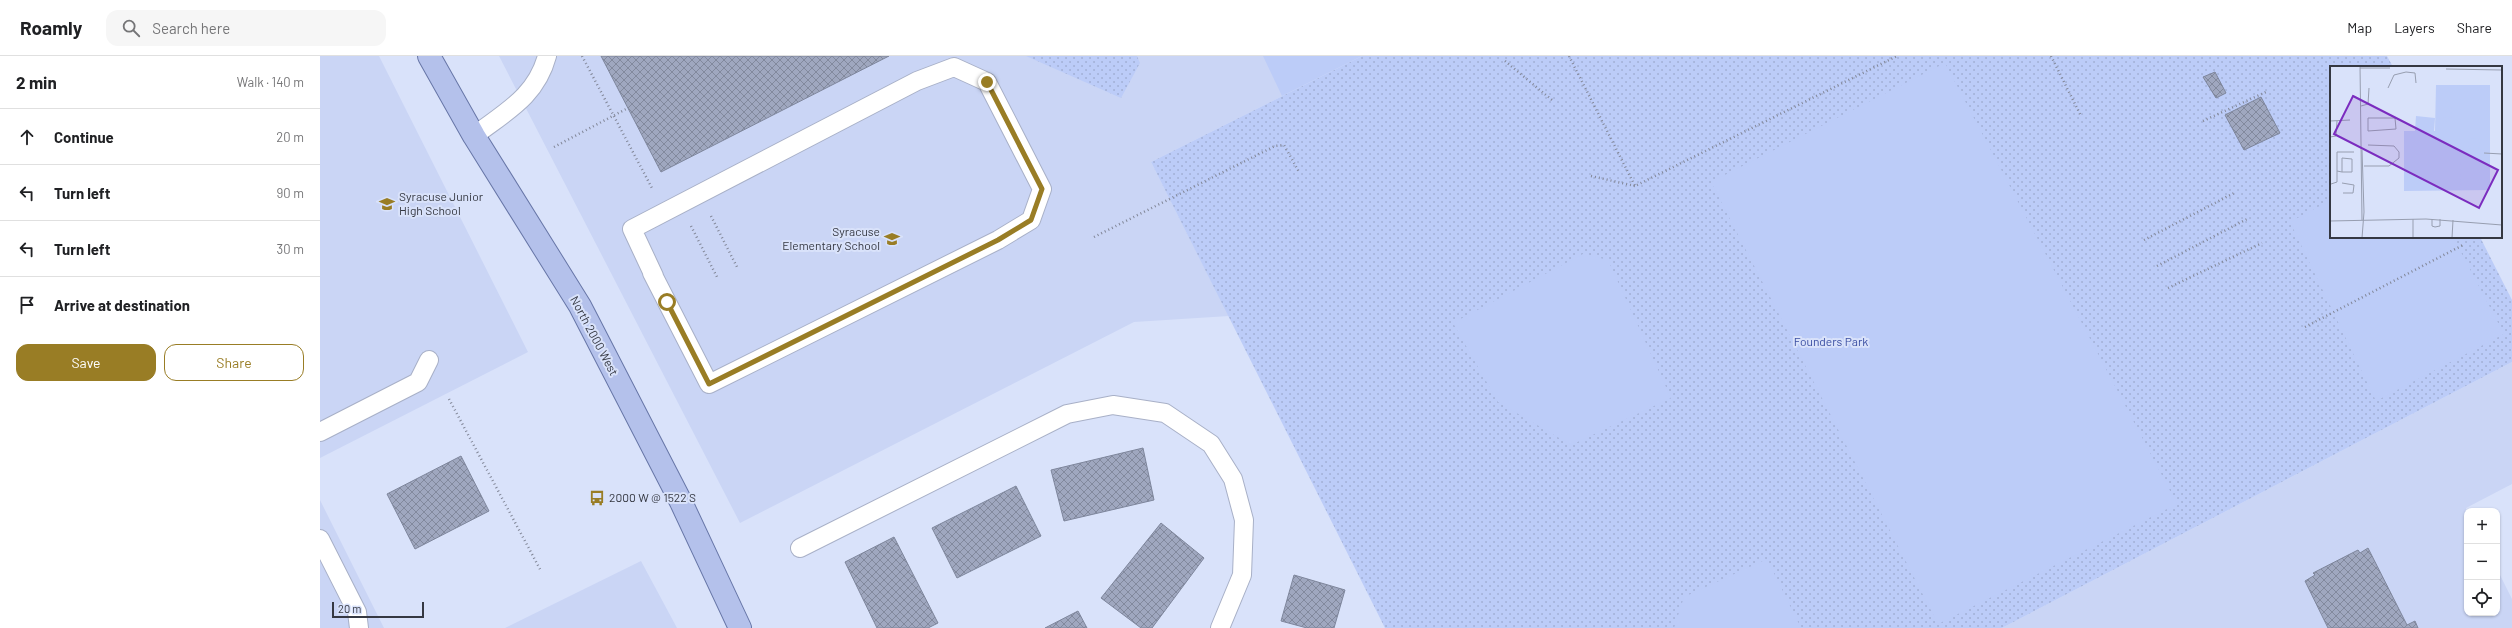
<!DOCTYPE html>
<meta charset="utf-8">
<style>
:root{--surface:#fff;--page:#f6f6f6;--text:#202124;--muted:#757577;--line:#e0e0e0;--accent:#997d25}
body{margin:0;font-family:Barlow,sans-serif;background:var(--page);color:var(--text)}
.controls{position:absolute;right:12px;bottom:12px;display:grid;overflow:hidden;border-radius:8px;box-shadow:0 1px 3px #0004}
.controls button{width:36px;height:36px;display:grid;place-items:center;padding:0;border:0;border-bottom:1px solid var(--line);background:var(--surface);color:var(--text);font:20px sans-serif}
.scale{position:absolute;left:12px;bottom:10px;width:92px;box-sizing:border-box;padding-left:4px;border:2px solid #353842;border-top:0;font-size:11px;line-height:14px;white-space:nowrap;color:#353842;-webkit-text-stroke:3px #d9e2fa;paint-order:stroke}
.stop{position:absolute;width:12px;height:12px;margin:-9px;border:3px solid #997d25;border-radius:50%;background:#fff}
.stop.end{background:#997d25;border-color:#fff;box-shadow:0 1px 4px #0008}
.list{margin:0;padding:0;list-style:none}
h2{display:flex;justify-content:space-between;align-items:center;height:52px;margin:0;padding:0 16px;font-size:17px}
h2 small{font-size:13px;font-weight:400;color:var(--muted)}
.list li{display:grid;grid-template-columns:26px 1fr auto;gap:12px;align-items:center;box-sizing:border-box;height:56px;padding:0 16px;border-top:1px solid var(--line)}
.list b{display:block;font-size:15px;white-space:nowrap}
.list em{font-size:13px;font-style:normal;color:var(--muted)}
.actions{display:flex;gap:8px;padding:12px 16px}
.actions a{flex:1;padding:9px 0;border:1px solid var(--accent);border-radius:12px;text-align:center;font-size:14px;color:var(--accent)}
.actions .main{background:var(--accent);color:#fff}
.icon{flex:none;width:22px;height:22px;fill:none;stroke:currentColor;stroke-width:2;stroke-linecap:round;stroke-linejoin:round}
.map{position:relative;flex:none;width:2192px;height:572px;overflow:hidden}
header{display:flex;align-items:center;gap:24px;box-sizing:border-box;height:56px;padding:0 20px;background:var(--surface);border-bottom:1px solid var(--line)}
header strong{font-size:19px}
nav{display:flex;gap:22px;margin-inline-start:auto;font-size:14px}
.search{width:280px;height:36px;background:var(--page);display:flex;align-items:center;gap:10px;box-sizing:border-box;padding:0 14px;border-radius:12px;color:var(--muted);font-size:15px}
main{display:flex}
aside{flex:1;background:var(--surface)}
.map>svg:first-child{display:block}
</style>
<header>
<strong>Roamly</strong>
<div class="search"><svg class="icon" aria-label="search" viewBox="0 0 24 24"><circle cx="10" cy="10" r="6"/><path d="M15 15l6 6"/></svg>Search here</div>
<nav><a>Map</a><a>Layers</a><a>Share</a></nav>
</header>
<main>
<aside>
<h2>2 min<small>Walk · 140 m</small></h2>
<ul class="list">
<li><svg class="icon" aria-label="ahead" viewBox="0 0 24 24"><path d="M12 20V5M6 11l6-6 6 6"/></svg><div><b>Continue</b></div><em>20 m</em></li>
<li><svg class="icon" aria-label="left" viewBox="0 0 24 24"><path d="M17 20v-9H6M10 6l-5 5 5 5"/></svg><div><b>Turn left</b></div><em>90 m</em></li>
<li><svg class="icon" aria-label="left" viewBox="0 0 24 24"><path d="M17 20v-9H6M10 6l-5 5 5 5"/></svg><div><b>Turn left</b></div><em>30 m</em></li>
<li><svg class="icon" aria-label="arrive" viewBox="0 0 24 24"><path d="M6 21V4h12l-3 4 3 4H6"/></svg><div><b>Arrive at destination</b></div></li>
</ul>
<div class="actions"><a class="main">Save</a><a>Share</a></div>
</aside>
<div class="map">
<svg width="2192" height="572" viewBox="0 0 2192 572">
<defs>
<pattern id="green-dots" width="8" height="8" patternUnits="userSpaceOnUse"><rect width="8" height="8" fill="#bcccf8"/><path d="M2 2h.1M6 6h.1" fill="none" stroke="#a2b0d6" stroke-width="1.8" stroke-linecap="round"/></pattern>
<pattern id="building-cross-hatch" width="8" height="8" patternUnits="userSpaceOnUse"><rect width="8" height="8" fill="#9fa7bf"/><path d="M0 0l8 8M0 8l8-8" fill="none" stroke="#82899d"/></pattern>
</defs>
<rect width="100%" height="100%" fill="#d9e2fa"/>
<path fill="#cad5f5" d="M0,0H59L208,296L0,402Z
M179,0H1042L831,106L909,260L814,266L420,467Z
M2192,306V428L2146,452L2147,557H2177V513L2192,543V572H1682Z
M0,444L64,572H0Z
M321,505L357,572H185Z"/>
<path fill="url(#green-dots)" d="M706,0H817L820,7L801,42Z
M1042,0H2067L2073,11H2011V181H2160L2192,244V306L1682,572H1065L831,106Z"/>
<path fill="#bcccf8" d="M943,0H1042L962,40Z
M1625,7L1857,448L1618,568L1391,126Z
M2011,144V181H2133L2184,278L2056,345L1970,166Z
M1263,198L1288,204L1351,342L1251,389L1178,346L1133,267Z
M1447,503L1481,572H1354L1364,541Z"/>
<path fill="url(#building-cross-hatch)" stroke="#7e869c" d="M281,0H569L341,116Z
M1895,16L1906,37L1896,42L1883,21Z
M1941,41L1960,77L1924,94L1905,59Z
M823,392L834,444L744,465L731,414Z
M141,400L169,455L95,493L67,438Z
M696,430L721,480L637,522L612,472Z
M841,467L884,502L832,572H821L781,542Z
M574,481L618,567L608,572H557L525,506Z
M2048,492L2087,569L2095,565L2098,572H2008L1985,525L1995,519L1993,517L2038,494L2040,497Z
M974,519L1025,534L1014,572H987L961,565Z
M758,555L767,572H725Z"/>
<g fill="none" stroke-linecap="round" stroke-linejoin="round">
<defs>
<path id="service" d="M154,80C185,56 216,41 227,0
M332,217L389,328L678,184L711,164L722,133L667,26L634,11L597,25L312,173L334,220
M0,376L98,326L109,304
M0,483L37,556L39,572
M480,492L747,358L793,349L845,357L891,388L913,423L924,464L922,519L900,572"/>
<path id="primary" d="M109,0L154,80L260,250L361,446L420,572"/>
</defs>
<use href="#service" stroke="#a8b0c7" stroke-width="20"/>
<use href="#primary" stroke="#6776a7" stroke-width="24"/>
<path stroke="#828798" stroke-width="2.5" stroke-dasharray="1 3" stroke-linecap="butt" d="M262,0L333,134
M1249,0L1315,130L1577,0
M1731,0L1761,60
M1185,5L1232,44
M1883,65L1948,35
M234,91L308,52
M1271,120L1315,130
M391,160L417,211
M371,170L397,221
M774,181L955,90L964,89L979,116
M1824,184L1916,136
M1837,210L1929,162
M1848,232L1942,187
M1985,271L2143,189
M129,343L221,515"/>
<use href="#service" stroke="#fff" stroke-width="18"/>
<use href="#primary" stroke="#b4c1eb" stroke-width="22"/>
</g>
<g fill="none" stroke-linecap="round" stroke-linejoin="round">
<path stroke="#997d25" stroke-width="5" d="M347,246L389,328L678,184L711,164L722,133L667,26"/>
</g>
<defs>
<symbol id="school-bare" viewBox="-9 -9 18 18"><path d="M0-5L7-2L0 1L-7-2ZM-4 1L0 2.5L4 1V4Q0 6-4 4Z" fill="#997d25" stroke="#d9e2fa" stroke-width="2.5" paint-order="stroke"/></symbol>
<symbol id="bus-bare" viewBox="-9 -9 18 18"><path d="M-5-6H5V4H4V6H2V4H-2V6H-4V4H-5ZM-3.5-4V0h7V-4ZM-3.5 1.2v1.5H-2V1.2ZM2 1.2v1.5H3.5V1.2Z" fill="#997d25" stroke="#d9e2fa" stroke-width="2.5" paint-order="stroke"/></symbol>
</defs>
<g fill-rule="evenodd">
<use href="#school-bare" x="56" y="137" width="22" height="22"/>
<use href="#school-bare" x="561" y="172" width="22" height="22"/>
<use href="#bus-bare" x="266" y="431" width="22" height="22"/>
</g>
<g text-anchor="middle" stroke-width="4" stroke-linejoin="round" paint-order="stroke">
<g font-size="12" fill="#353842" stroke="#d9e2fa" text-anchor="start">
<text x="79" y="145">Syracuse Junior<tspan x="79" dy="14">High School</tspan></text>
<text x="560" y="180" text-anchor="end">Syracuse<tspan x="560" dy="14">Elementary School</tspan></text>
<text x="289" y="446">2000 W @ 1522 S</text>
</g>
<g font-size="12" fill="#353842" stroke="#d9e2fa">
<text transform="translate(274 280) rotate(62)" y="4">North 2000 West</text>
</g>
<g font-size="12" fill="#3a4ea2" stroke="#d9e2fa">
<text x="1511" y="290">Founders Park</text>
</g>
</g>
<g transform="translate(2010 10)">
<rect width="172" height="172" fill="#d9e2fa"/>
<path d="M106,19H160V124L74,125V65H105Z" fill="#bcccf8"/>
<path d="M108,36H116L122,41L121,48H110ZM86,50L105,52L104,65H85ZM110,51L125,52V61L118,67H108ZM138 78a6 6 0 1 1 12 0a6 6 0 1 1-12 0ZM111,85H130L131,122H111ZM89,86L101,87V98H93ZM158,107V122H148V108ZM91 118a6 6 0 1 1 12 0a6 6 0 1 1-12 0Z" fill="#bcccf8"/>
<path fill="none" stroke="#979eb0" stroke-width="1" d="M30,0L32,154M30,2H60M116,3L172,4M58,22L64,9L76,6L85,7L86,17M31,40L38,38L39,22M0,55L20,54M38,56V65L66,63L65,52H38V56M0,71L6,70L7,55M154,87L172,88M34,100H59L69,92V86L64,80L38,79M7,105L12,106H22V93L12,92V106M12,117L24,119L23,127H13M1,118L7,116V86H24M102,153V160L105,161L110,160V153M0,155L96,153L172,159M32,172L34,146L32,84M83,172V153M122,172L123,154"/>
<path fill="#7b2cbf" fill-opacity="0.15" stroke="#7b2cbf" stroke-width="2" d="M23,30L168,104L149,142L4,68Z"/>
<rect width="172" height="172" fill="none" stroke="#353842" stroke-width="2"/>
</g>
</svg>
<div class="controls">
<button>+</button>
<button>−</button>
<button><svg class="icon" aria-label="locate" viewBox="0 0 24 24"><circle cx="12" cy="12" r="6"/><path d="M12 2v4M12 18v4M2 12h4M18 12h4"/></svg></button>
</div>
<div class="scale">20 m</div>
<div class="stop" style="left:347px;top:246px"></div>
<div class="stop end" style="left:667px;top:26px"></div>
</div>
</main>
